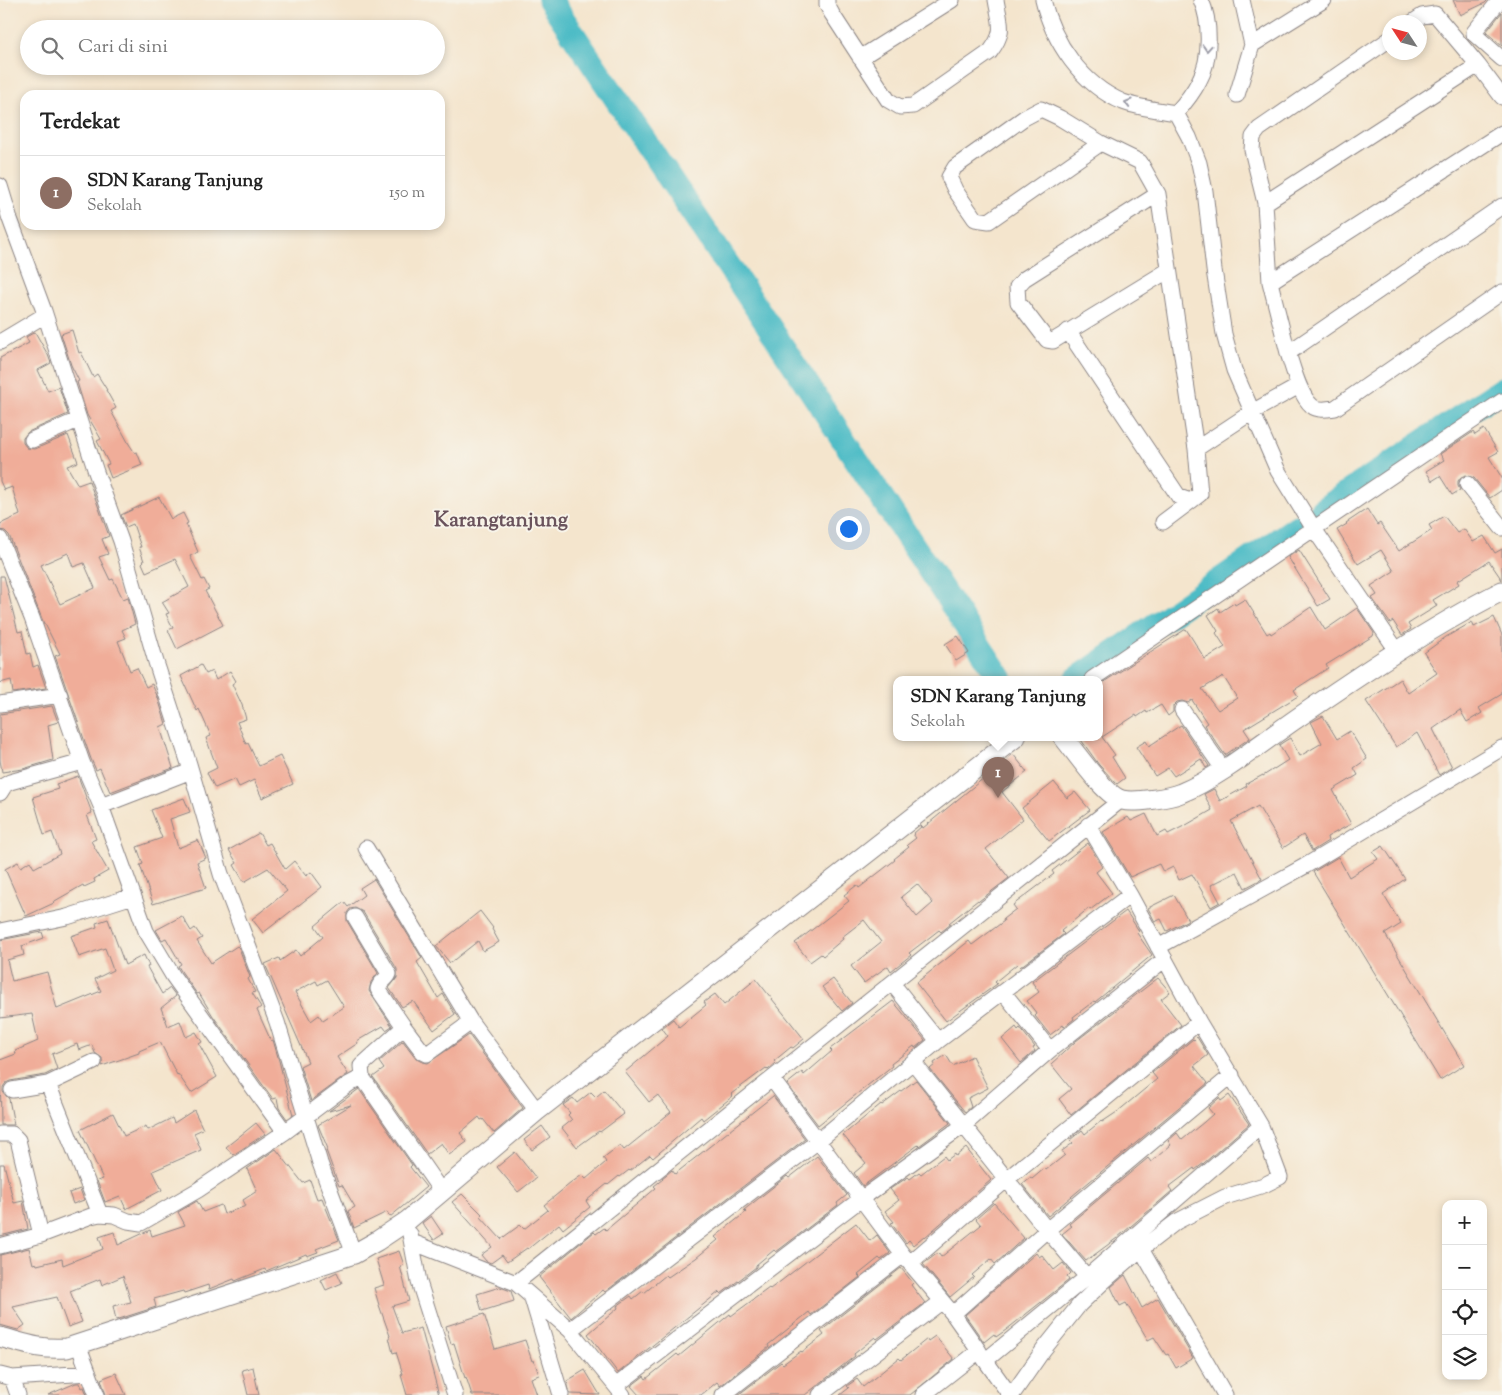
<!DOCTYPE html>
<html lang="id">
<meta charset="utf-8">
<style>
:root{--surface:#fff;--page:#f2f2f2;--text:#222;--muted:#767676;--line:#e0e0e0;--accent:#b45309}
body{margin:0;font-family:"Sorts Mill Goudy",serif;background:var(--page);color:var(--text)}
.controls{position:absolute;right:15px;bottom:15px;display:grid;overflow:hidden;border-radius:10px;box-shadow:0 2px 8px #0003}
.controls button{width:45px;height:45px;display:grid;place-items:center;padding:0;border:0;border-bottom:1px solid var(--line);background:var(--surface);color:var(--text);font:25px sans-serif}
.compass{position:absolute;left:1382px;top:15px;width:45px;height:45px;border-radius:50%;background:var(--surface);box-shadow:0 2px 8px #0003;rotate:306deg}
.you{position:absolute;left:848px;top:528px;width:18px;height:18px;margin:-12px;border:4px solid #fff;border-radius:50%;background:#1a73e8;box-shadow:0 0 0 8px #1a73e833}
.badge{display:grid;place-items:center;width:32px;height:32px;border-radius:50%;background:var(--accent);color:#fff;font-size:16px;font-weight:700}
.pin{position:absolute;translate:-50% -41px;filter:drop-shadow(0 1px 2px #0008)}
.pin::after{content:'';position:absolute;top:26px;width:18px;height:15px;background:inherit;clip-path:polygon(0 0,100% 0,50% 100%)}
.popup{position:absolute;left:893px;top:676px;width:210px;height:65px;box-sizing:border-box;display:grid;place-content:center;border-radius:10px;background:var(--surface);filter:drop-shadow(0 1px 4px #0005);font-size:16px;white-space:nowrap;color:var(--muted)}
.popup b{font-size:19px;color:var(--text)}
.popup::after{content:'';position:absolute;left:50%;top:100%;margin-left:-10px;border:10px solid transparent;border-top-color:var(--surface)}
.list{margin:0;padding:0;list-style:none}
h2{display:flex;justify-content:space-between;align-items:center;height:65px;margin:0;padding:0 20px;font-size:21px}
h2 small{font-size:16px;font-weight:400;color:var(--muted)}
.list li{display:grid;grid-template-columns:32px 1fr auto;gap:15px;align-items:center;box-sizing:border-box;height:75px;padding:0 20px;border-top:1px solid var(--line)}
.list b{display:block;font-size:19px;white-space:nowrap}
.list p{margin:0;font-size:16px;white-space:nowrap;color:var(--muted)}
.list em{font-size:16px;font-style:normal;color:var(--muted)}
.icon{flex:none;width:28px;height:28px;fill:none;stroke:currentColor;stroke-width:2;stroke-linecap:round;stroke-linejoin:round}
.map{position:relative;flex:none;width:1502px;height:1395px;overflow:hidden}
.search{position:absolute;background:var(--surface);box-shadow:0 2px 8px #0003;left:20px;top:20px;width:425px;height:55px;display:flex;align-items:center;gap:12px;box-sizing:border-box;padding:0 18px;border-radius:28px;color:var(--muted);font-size:19px}
.panel{position:absolute;background:var(--surface);box-shadow:0 2px 8px #0003;left:20px;top:90px;width:425px;height:140px;border-radius:15px}
.map>svg:first-child{display:block}
</style>
<div class="map">
<svg width="1502" height="1395" viewBox="0 0 1502 1395">
<rect width="100%" height="100%" fill="#f7f3e8"/>
<filter id="ink" filterUnits="userSpaceOnUse"><feTurbulence type="fractalNoise" baseFrequency=".02" numOctaves="2"/><feDisplacementMap in="SourceGraphic" scale="10" xChannelSelector="R" yChannelSelector="G"/><feConvolveMatrix kernelMatrix="1 2 1 2 8 2 1 2 1" color-interpolation-filters="sRGB"/></filter>
<filter id="wash" filterUnits="userSpaceOnUse"><feTurbulence type="fractalNoise" baseFrequency=".0096" numOctaves="4" result="noise"/><feDisplacementMap in="SourceGraphic" scale="20" xChannelSelector="R" yChannelSelector="G"/><feGaussianBlur stdDeviation="1.12" result="paint"/><feColorMatrix in="noise" values="0 0 0 0 0 0 0 0 0 0 0 0 0 0 0 0 0 1.4 0 .05"/><feComposite in="paint" operator="in"/></filter>
<g filter="url(#wash)">
<rect width="100%" height="100%" fill="#f4e5cd"/>
<g fill="none" stroke-linecap="round" stroke-linejoin="round">
<path stroke="#4ebcc6" stroke-width="25" d="M550,0L760,313L1001,679
M1322,510L1502,389
M1077,679L1297,527"/>
</g>
<g id="blocks">
<path fill="#f0ad99" fill-rule="evenodd" d="M1453,0H1488L1485,3L1460,15Z
M1502,12V46L1486,32Z
M72,330L79,353L81,352L93,377L97,374L107,390H106L116,408L111,411L129,444L135,453L137,452L142,465L111,478L106,465L109,464L97,441L101,439L87,415L77,382L79,381L71,365L61,334Z
M35,332L48,355L51,363L38,370L48,391L59,387L68,414L28,432L23,438V443L27,448L35,449L68,435L78,462L67,466L78,485L89,481L109,536L102,539L108,554L99,557L110,580L113,579L123,599L128,597L135,624L122,630L126,638L118,641L130,671L137,668L146,687L152,684L158,698L166,724L160,727L173,768L110,792L100,768L96,770L91,759L55,656L60,654L45,624H44L9,535L5,531L0,530V524L20,515L12,487L4,490L0,481V358L29,343L26,337ZM68,553L73,567L84,563L95,588L60,604L41,565Z
M1484,429L1498,452L1489,457L1502,478V490L1490,498L1474,478L1466,475L1461,477L1458,481V486L1460,490L1452,495L1440,476L1432,481L1426,471L1444,460L1440,454L1473,432L1475,435Z
M159,497L171,519L183,513L188,523L186,524L198,552L190,556L202,580L204,579L209,589L205,591L223,625L177,649L168,630L173,628L166,614L169,613L162,602L189,587L175,559L146,572L142,563L144,561L139,547H141L133,524L126,527L121,515Z
M1367,509L1377,525L1380,523L1399,551L1432,530L1429,525L1444,516L1457,533L1464,529L1473,542L1484,536L1495,553L1502,549V580L1489,561L1457,581L1459,584L1433,600L1437,606L1408,624L1411,629L1402,635L1393,621L1390,623L1372,598L1377,595L1371,586L1394,571L1388,561L1381,550L1358,564L1337,530L1347,524L1346,523Z
M1299,550L1330,599L1318,606L1288,557Z
M0,576H4L18,632L22,631L27,654L30,653L33,667L38,665L46,688L13,693L11,680L0,683Z
M1245,599L1267,634L1270,632L1271,634L1311,607L1325,630L1357,608L1374,633L1373,636L1326,665L1328,668L1294,690L1298,696L1244,729L1250,738L1225,755L1204,725L1207,723L1192,700L1188,703L1182,701L1177,702L1173,706V712L1168,716L1161,705L1147,713L1146,711L1137,717L1136,715L1102,737L1115,755L1112,757L1125,778L1117,784L1099,765L1079,737H1099V685L1186,629L1205,659L1225,647L1216,633L1218,631L1208,615L1218,608L1220,612L1234,603L1235,605ZM1223,676L1237,698L1218,710L1202,689Z
M1494,617L1502,635V694L1479,708L1482,713L1467,722L1460,710L1433,729L1452,767L1439,775L1417,733L1396,747L1366,701L1400,679L1408,693L1437,673L1424,653L1446,637L1472,622L1474,627Z
M958,636L969,653L956,661L945,644Z
M201,665L206,674L212,671L216,680L230,671L236,681L232,684L242,705L246,719L237,722L246,744L248,743L259,766L280,756L293,784L262,798L254,780L239,787L235,779L215,788L207,773L217,768L206,738L211,736L199,709L197,711L181,676Z
M52,706L58,722L48,725L53,760L23,769L2,772L0,760V714Z
M1323,716L1337,739L1350,731L1367,759L1354,768L1358,775L1333,790L1351,824L1327,837L1328,841L1312,851L1303,835L1283,848L1258,806L1231,821L1262,879L1245,888L1237,872L1211,885L1220,902L1211,907L1192,874L1179,880L1173,867L1163,872L1159,864L1130,877L1103,832L1128,817L1131,821L1146,814L1157,836L1166,831L1168,834L1188,824L1212,810L1204,794L1214,789L1220,801L1247,786L1246,784L1263,775V776L1288,760L1279,745L1285,741L1290,738L1300,756L1322,743L1311,722Z
M1181,725L1209,766L1206,768L1201,759L1174,776L1168,768L1155,776L1136,747L1146,741L1149,746Z
M1013,754L1027,772L1002,792L1023,819L986,849L1009,878L979,901L978,900L949,923L951,924L941,932L939,930L930,937L909,953L911,955L891,971L888,966L864,983L851,966L881,942L864,920L842,937L843,939L823,956L821,954L810,962L795,943L849,901L844,895L857,885L859,888L895,860L894,859L909,847L907,845L916,838L913,834L922,826L923,828ZM917,884L933,903L917,917L901,897Z
M78,776L92,813L87,815L96,839L91,841L108,871L94,879L95,882L84,887L83,885L53,902L54,903L26,916L5,869L18,862L21,867L30,861L34,868L60,854L52,832L44,835L33,797L58,789L56,784Z
M1054,782L1067,798L1075,792L1090,810L1049,841L1022,808Z
M184,798L190,812L170,819L178,848L198,840L206,858L197,862L206,888L153,904L140,865L143,864L137,847L162,838L151,810Z
M259,833L266,845L270,843L285,869L294,861L306,876L311,872L322,887L263,933L252,919L287,891L268,868L244,882L234,865L237,863L229,850Z
M1088,843L1102,867L1096,872L1112,893L1090,910L1089,908L1061,931L1064,934L1020,967L1017,964L995,982L997,984L946,1021L916,983L969,941L972,945L1004,921L1003,919L1016,909L1013,905L1054,874L1052,871Z
M1383,846L1405,879L1383,894L1401,924L1385,934L1464,1065L1440,1080L1313,872L1338,857L1349,877L1378,859L1373,852Z
M374,879L422,958L417,962L438,998L443,994L455,1014L434,1030L413,1001L402,1007L389,988L397,978V969L363,912L355,908L350,909L347,913V921L378,973L371,982L369,991L392,1026L386,1030L383,1026L357,1041L358,1043L337,1057L348,1074L311,1101L300,1066L308,1062L265,964L279,958L280,961L296,950L300,956L323,937L315,926L344,902L348,907L364,895L360,888ZM327,980L344,1007L323,1021L319,1015L311,1021L295,992L316,981L318,985Z
M1174,895L1188,920L1167,931L1161,919L1155,922L1148,908Z
M480,911L493,928L492,929L499,942L483,951L478,941L450,963L436,946Z
M1126,911L1139,931L1137,933L1152,955L1095,1002L1094,1001L1073,1017L1074,1019L1064,1027L1063,1025L1050,1035L1035,1016L1037,1014L1027,1001L1039,992L1032,982Z
M182,916L191,931L195,928L202,938L197,941L211,963L237,946L239,948L250,977L248,979L255,992L252,993L261,1007L257,1010L271,1041L273,1040L278,1057L293,1115L287,1119L279,1108L277,1098L273,1099L213,1016L199,993L197,994L181,971L178,966L181,964L166,938L162,940L156,930Z
M108,919L125,965L144,955L149,966L147,967L162,994L170,988L176,996L161,1008L168,1026L180,1021L186,1037L196,1032L202,1042L199,1044L217,1077L191,1093L178,1074L177,1075L160,1042L139,1051V1053L102,1066V1058L95,1053L92,1045L79,1050L77,1044L52,1054L57,1069L45,1075L10,1081L6,1083L3,1087V1092L9,1099L14,1125H1L0,1060L16,1054L15,1051L38,1041L32,1014L0,1018V940L42,932L44,938L22,946L24,955L7,960L12,981L47,972L57,1009L101,991L95,979L113,970L105,948L79,957L71,936L97,927L96,923Z
M1158,978L1170,992L1161,999L1181,1025L1071,1115L1059,1099L1071,1089L1051,1064L1076,1041Z
M756,979L804,1039L793,1048L791,1047L774,1061L776,1063L768,1070L766,1068L731,1094L733,1096L703,1120L701,1117L653,1158L650,1155L630,1171L629,1170L620,1177L619,1176L608,1185L607,1184L586,1201L590,1207L563,1229L559,1224L528,1249L527,1248L507,1262L502,1255L491,1263L486,1261L481,1255L492,1247L452,1202L462,1194L482,1214L480,1216L501,1239L520,1225L524,1229L548,1210L544,1205L571,1183L582,1175L586,1179L606,1162L603,1158L620,1145L624,1150L671,1112L658,1095L649,1102L625,1072L668,1036L662,1028L673,1019L679,1027L706,1005L704,1002L715,994L724,1005Z
M833,979L852,1003L842,1011L822,987Z
M893,1001L925,1040L915,1048L914,1046L891,1064L892,1066L818,1125L787,1084L802,1072L804,1075L832,1051L830,1049Z
M1016,1027L1018,1030L1020,1028L1035,1047L1033,1048L1035,1051L1021,1063L1002,1039Z
M469,1035L523,1108L494,1133L483,1119L481,1120L479,1117L460,1133L467,1142L449,1155L441,1143L427,1154L373,1077L384,1069L379,1062L403,1041L416,1058L423,1062L428,1063Z
M1197,1037L1208,1055L1194,1066L1208,1083L1048,1216L1022,1184L1031,1177L1032,1179L1045,1168L1046,1170L1065,1155L1062,1151L1073,1143L1070,1140L1082,1130L1085,1134L1101,1121L1102,1122L1117,1112L1157,1079L1152,1073L1193,1039L1194,1040Z
M946,1055L953,1066L972,1056L988,1088L968,1098L971,1107L965,1112L930,1069L935,1065L934,1063Z
M916,1080L950,1123L919,1146L918,1145L863,1186L854,1173L866,1163L843,1135L881,1104L882,1105Z
M359,1089L412,1165L410,1167L426,1187L390,1217L387,1212L354,1228L348,1211L355,1207L342,1185L339,1186L326,1150L328,1149L318,1125L351,1105L329,1111Z
M604,1090L624,1114L600,1132L599,1131L577,1147L562,1128L572,1120L568,1115L570,1113L563,1105L573,1098L577,1103L591,1092L596,1097Z
M1229,1095L1249,1124L1204,1163L1195,1170L1194,1168L1169,1187L1172,1191L1117,1238L1086,1261L1062,1234L1072,1226L1069,1224L1148,1158L1151,1162L1171,1145L1168,1141L1177,1133L1182,1140L1204,1122L1213,1114L1208,1108L1219,1098L1221,1101Z
M773,1096L805,1139L605,1292L603,1290L571,1318L539,1277L594,1232L596,1234L604,1228L606,1230L656,1188L654,1186L663,1179L662,1178L672,1170L675,1174Z
M194,1110L203,1129L194,1133L201,1150L153,1171L162,1190L126,1209L120,1196L105,1202L97,1181L103,1179L80,1130L113,1113L124,1136L146,1126L148,1130L172,1118L174,1123Z
M256,1123L265,1134L233,1155L226,1147Z
M542,1126L550,1137L532,1150L524,1140Z
M966,1148L991,1180L925,1237L924,1236L913,1245L909,1240L906,1243L891,1223L894,1222L885,1211L899,1200L890,1189L908,1177L910,1179L919,1172L921,1174L944,1156L947,1160L955,1154L956,1156Z
M276,1149L303,1183L310,1180L317,1199L322,1198L339,1240L316,1249L318,1252L307,1256L306,1254L266,1271L265,1269L235,1281L234,1279L209,1289L208,1285L184,1293L183,1291L154,1299L156,1307L116,1320L113,1306L131,1302L123,1276L102,1285L100,1279L70,1291L82,1322L68,1327L57,1297L13,1307L25,1325L18,1330L0,1325V1255L29,1248L33,1264L36,1263L37,1265L62,1259L63,1265L103,1249L99,1237L114,1232L118,1245L150,1230L152,1236L185,1225L178,1212L197,1201L203,1212L221,1205L224,1214L246,1206L243,1200L257,1191L247,1169Z
M515,1152L536,1178L518,1192L497,1167Z
M817,1156L847,1195L837,1203L838,1205L776,1252L774,1250L756,1265V1267L721,1294L719,1292L618,1373L588,1334L618,1308L617,1306L631,1296L633,1299L643,1291L644,1293L666,1275L668,1277L696,1258L718,1240L715,1237L746,1212L744,1210L787,1176L789,1178Z
M0,1164H4L14,1203L23,1201L28,1229L0,1236Z
M80,1189L84,1200L73,1204L69,1193Z
M994,1203L1024,1238L995,1264L991,1259L972,1275L974,1277L950,1297L923,1264L938,1253L941,1257L981,1225L976,1219Z
M431,1216L443,1234L434,1240L422,1223Z
M856,1223L870,1241L877,1235L890,1253L881,1260L879,1258L858,1275L860,1277L811,1315L809,1312L768,1345L769,1347L720,1386L717,1382L701,1395H639L631,1386L644,1376L646,1379L677,1354L679,1356L730,1314L731,1316L769,1288L770,1289L781,1281Z
M399,1251L404,1265L400,1266L409,1301L392,1306L402,1333L421,1328L439,1395H407L401,1375L403,1374L396,1352L393,1353L389,1337L390,1336L379,1305L374,1288L384,1285L376,1259Z
M1036,1253L1039,1257L1042,1255L1054,1270L1063,1263L1071,1273L1067,1277L1069,1280L1006,1330L996,1337L994,1334L984,1342L965,1315Z
M901,1268L913,1283L911,1285L925,1303L877,1339L875,1337L854,1354L855,1356L805,1395H738L781,1362L783,1364L801,1351L802,1352L824,1335L821,1331Z
M337,1272L342,1283L326,1290L321,1280Z
M1125,1275L1142,1308L1158,1298L1193,1358L1176,1368L1168,1354L1166,1355L1154,1337L1148,1340L1126,1303L1120,1306L1111,1287Z
M500,1287L511,1291L514,1301L482,1311L477,1294Z
M484,1314L495,1349L525,1340L532,1361L534,1360L539,1375L531,1378L537,1395H472L466,1377L465,1378L454,1343L451,1344L446,1326Z
M935,1336L954,1359L910,1395H840L849,1388L847,1386L857,1379L863,1387L899,1358L901,1360L927,1339L928,1341Z
M253,1367L259,1395H248L242,1370Z
M585,1370L600,1395L570,1394L567,1381Z
M116,1373L126,1395H106L101,1379Z
M76,1383H80L82,1388L84,1387L87,1395H48Z"/>
</g>
</g>
<g filter="url(#ink)">
<use href="#blocks" fill-opacity="0" stroke="#8b8484" stroke-width="1"/>
<g fill="none" stroke-linecap="round" stroke-linejoin="round">
<defs>
<path id="minor" d="M827,0V5L832,14L888,100L900,107L913,106L990,52C1006,31 1000,24 996,0
M1043,0C1053,42 1082,85 1123,102C1139,108 1159,110 1176,113L1189,137L1199,163L1205,191L1214,270L1224,334L1234,370L1278,471L1314,529L1398,652
M1500,0L1474,32V34L1502,59
M1413,22L1422,16L1435,14L1478,65L1502,97
M1252,45L1324,0
M860,58L952,0
M1237,95L1252,45L1242,0
M1176,113C1185,103 1193,93 1199,81C1211,60 1211,22 1201,0
M1101,143L989,221L975,219L955,190L949,177L955,167L1024,118L1041,109L1060,118L1101,143L1140,162L1158,194L1196,449L1252,412L1299,386
M0,186L10,219L44,311L96,472L121,541L156,662L189,764L221,874L277,1022L320,1163L354,1254
M1158,194L1024,279L1017,287L1018,302L1047,340L1053,341L1169,270
M1265,203L1478,65
M1502,206L1288,353C1293,368 1300,396 1312,406C1318,411 1328,409 1335,408L1502,292
M1270,282L1502,133
M1068,331L1179,497L1191,501L1200,494L1196,449
M0,342L45,315
M1288,353L1270,282L1265,203L1252,150L1253,137L1259,129L1390,39
M32,440L78,420
M1467,484L1502,528
M1163,522L1191,501
M0,539L32,618L82,762L101,806L146,931L173,976L285,1132
M1092,679L1502,401
M0,704L60,695
M1182,710L1223,769
M0,793L5,785L10,782L82,762
M101,806L191,771
M366,848L471,1022L537,1111
M355,917L389,974C387,980 380,981 378,989L404,1027
M0,931L67,917L133,896
M1158,947L1305,866L1502,748
M892,983L938,1041
M1003,992L1050,1050
M913,1062L1047,1230L1087,1277L1096,1280
M362,1077L441,1191
M772,1079L903,1255L953,1314L979,1351L923,1395
M48,1084L100,1214
M12,1090L48,1084L94,1062
M0,1134H12L18,1140L41,1235
M410,1234L419,1282L455,1395
M412,1242L516,1283L570,1330L623,1395
M0,1246L41,1235L91,1216L100,1214L114,1215L128,1221L141,1223L198,1190L285,1132L349,1084L362,1077L361,1066L404,1027L423,1052L427,1054L471,1022
M1141,1249L1225,1395
M910,1263L1007,1179L1199,1022
M516,1283L1121,800
M532,1298L561,1395
M953,1314L1047,1230L1232,1075
M570,1330L818,1141L938,1041L1130,895
M78,1344L97,1395
M980,1353L1010,1395
M986,1360L1087,1277L1261,1126L1199,1022L1130,895L1088,825
M0,1375L12,1378L89,1373
M12,1378L18,1395
M617,1385L861,1199L964,1125L1050,1050L1165,959
M723,1395L903,1255
M820,1395L941,1302
M1012,1395L1044,1349L1080,1304L1103,1282L1141,1249L1176,1222L1225,1197L1264,1185L1280,1177L1261,1126"/>
<path id="tertiary" d="M1063,737C1075,751 1105,796 1122,800C1134,803 1170,798 1181,793C1218,778 1260,744 1293,721C1360,675 1429,628 1502,591
M0,1337C26,1344 39,1350 67,1348L354,1254L377,1241L407,1221L537,1111L1016,737"/>
</defs>
<use href="#minor" stroke="#8b8484" stroke-width="17"/>
<use href="#tertiary" stroke="#8b8484" stroke-width="21"/>
<use href="#minor" stroke="#fff" stroke-width="15"/>
<use href="#tertiary" stroke="#fff" stroke-width="19"/>
</g>
<defs><path id="oneway-chevron" d="M-2-3.5L2.5 0L-2 3.5" fill="none" stroke-width="1.6" stroke-linecap="round" stroke-linejoin="round" transform="scale(1.25)"/></defs>
<g stroke="#9c9ca7">
<use href="#oneway-chevron" transform="translate(1207 48) rotate(94)"/>
<use href="#oneway-chevron" transform="translate(1128 103) rotate(-164)"/>
</g>
</g>
<g text-anchor="middle" stroke-width="4" stroke-linejoin="round" paint-order="stroke">
<g font-size="21" font-weight="bold" fill="#6a535c" stroke="#f7f3e8">
<text x="501" y="526">Karangtanjung</text>
</g>
</g>
</svg>
<div class="controls">
<button>+</button>
<button>−</button>
<button><svg class="icon" aria-label="locate" viewBox="0 0 24 24"><circle cx="12" cy="12" r="6"/><path d="M12 2v4M12 18v4M2 12h4M18 12h4"/></svg></button>
<button><svg class="icon" aria-label="layers" viewBox="0 0 24 24"><path d="M12 4l9 5-9 5-9-5zM3 14l9 5 9-5"/></svg></button>
</div>
<svg class="compass" viewBox="-18 -18 36 36"><path d="M0-13l5 13h-10z" fill="#e53935"/><path d="M0 13l5-13h-10z" fill="#767676"/></svg>
<div class="you"></div>
<div class="pin badge" style="left:998px;top:798px;background:#8d6e63">1</div>
<div class="popup"><b>SDN Karang Tanjung</b>Sekolah</div>
<div class="search"><svg class="icon" aria-label="search" viewBox="0 0 24 24"><circle cx="10" cy="10" r="6"/><path d="M15 15l6 6"/></svg>Cari di sini</div>
<section class="panel">
<h2>Terdekat<small></small></h2>
<ul class="list">
<li><span class="badge" style="background:#8d6e63">1</span><div><b>SDN Karang Tanjung</b><p>Sekolah</p></div><em>150 m</em></li>
</ul>
</section>
</div>
